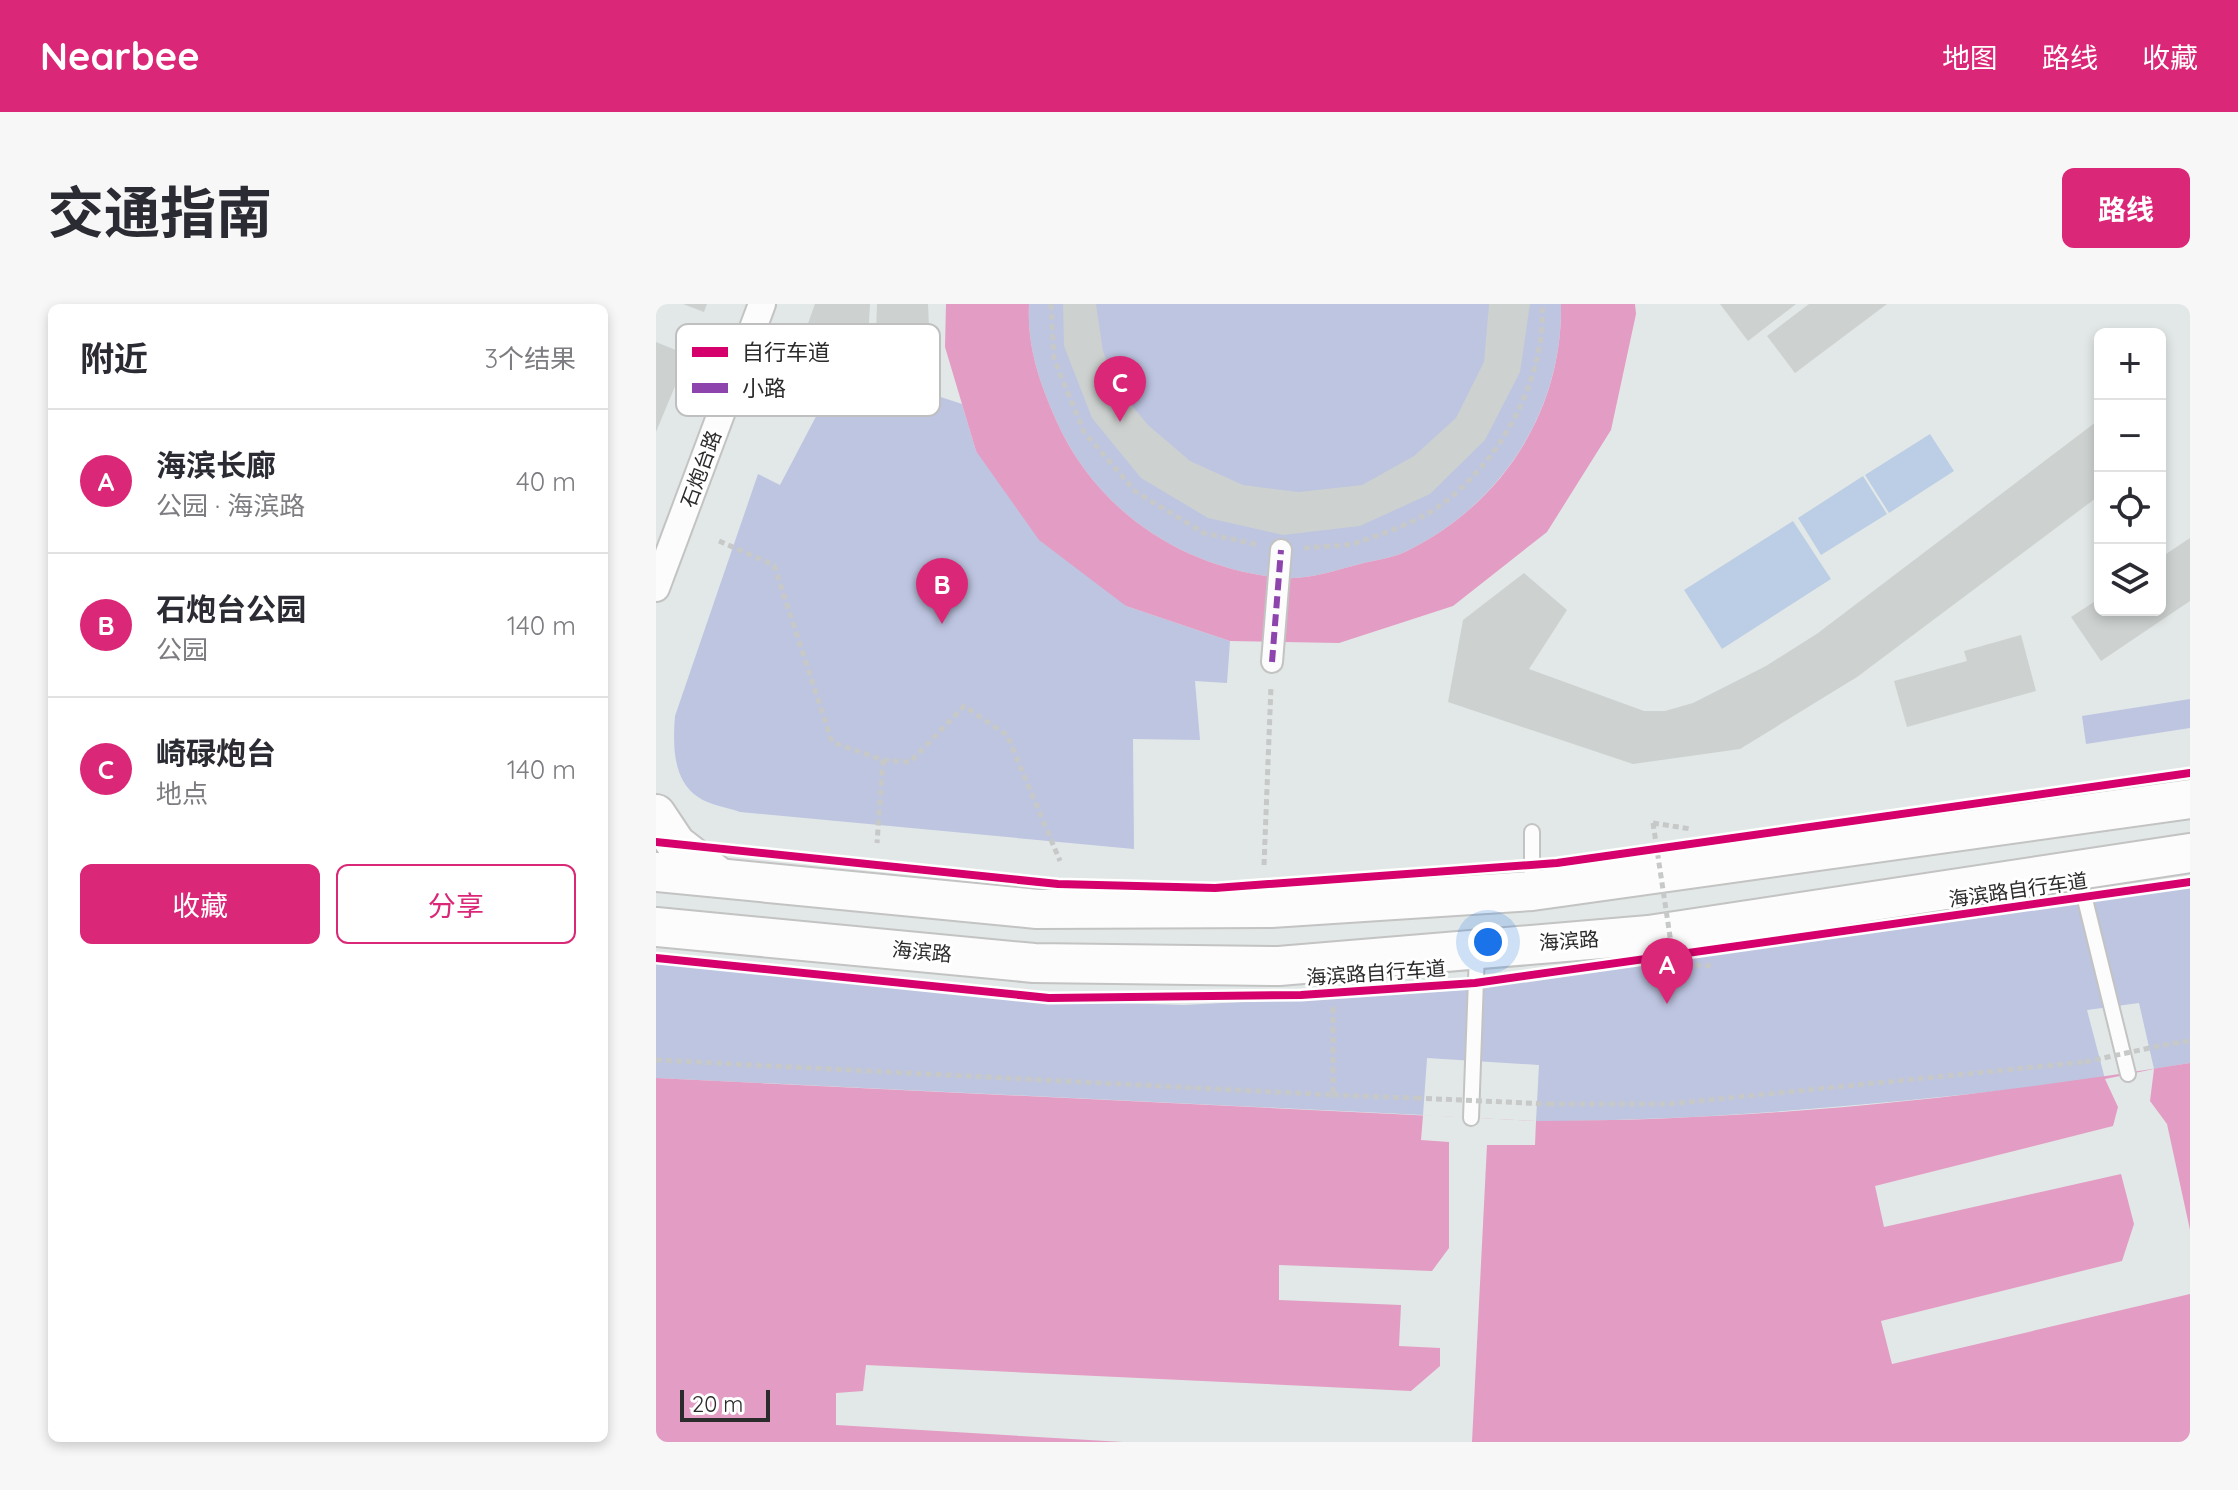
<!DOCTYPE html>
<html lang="zh">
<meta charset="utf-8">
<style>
:root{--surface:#fff;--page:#f7f7f7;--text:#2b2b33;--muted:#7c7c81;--line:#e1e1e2;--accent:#db2777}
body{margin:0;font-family:Quicksand,"Noto Sans SC",sans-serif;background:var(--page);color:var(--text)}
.controls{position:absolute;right:24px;top:24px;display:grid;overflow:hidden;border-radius:12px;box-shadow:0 4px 12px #0003}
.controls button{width:72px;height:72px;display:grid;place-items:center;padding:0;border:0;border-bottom:2px solid var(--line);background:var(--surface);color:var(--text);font:40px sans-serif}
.scale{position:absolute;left:24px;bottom:20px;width:90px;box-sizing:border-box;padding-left:8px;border:4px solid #2b2b2b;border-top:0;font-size:22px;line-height:28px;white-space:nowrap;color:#2b2b2b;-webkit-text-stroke:6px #fff;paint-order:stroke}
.you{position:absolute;left:832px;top:638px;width:28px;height:28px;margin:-20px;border:6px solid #fff;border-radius:50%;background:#1a73e8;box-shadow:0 0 0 12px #1a73e833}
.badge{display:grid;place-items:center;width:52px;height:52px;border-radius:50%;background:var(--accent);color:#fff;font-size:26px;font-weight:700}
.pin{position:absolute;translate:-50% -66px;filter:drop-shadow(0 2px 4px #0008)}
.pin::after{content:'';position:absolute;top:42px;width:28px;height:24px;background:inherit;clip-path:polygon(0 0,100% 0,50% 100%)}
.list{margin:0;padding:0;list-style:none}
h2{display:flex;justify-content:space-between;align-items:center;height:104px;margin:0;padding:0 32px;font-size:34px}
h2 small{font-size:26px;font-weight:400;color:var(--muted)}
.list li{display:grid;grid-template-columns:52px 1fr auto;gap:24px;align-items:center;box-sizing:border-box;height:144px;padding:0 32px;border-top:2px solid var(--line)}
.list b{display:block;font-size:30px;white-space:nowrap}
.list p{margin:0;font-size:26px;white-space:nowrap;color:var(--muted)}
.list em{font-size:26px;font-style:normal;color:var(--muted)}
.actions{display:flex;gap:16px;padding:24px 32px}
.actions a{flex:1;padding:18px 0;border:2px solid var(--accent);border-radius:12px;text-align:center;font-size:28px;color:var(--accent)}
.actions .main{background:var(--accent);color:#fff}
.icon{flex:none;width:44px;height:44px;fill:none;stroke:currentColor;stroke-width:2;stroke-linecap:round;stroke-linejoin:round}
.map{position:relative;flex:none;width:1534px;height:1138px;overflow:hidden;border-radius:12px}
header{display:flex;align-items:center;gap:48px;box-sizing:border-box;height:112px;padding:0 40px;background:var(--accent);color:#fff}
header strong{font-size:38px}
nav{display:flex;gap:44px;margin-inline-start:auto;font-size:28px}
.intro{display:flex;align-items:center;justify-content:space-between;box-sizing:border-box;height:192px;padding:0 48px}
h1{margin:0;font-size:56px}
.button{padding:20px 36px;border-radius:12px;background:var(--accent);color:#fff;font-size:28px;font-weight:700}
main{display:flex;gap:48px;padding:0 48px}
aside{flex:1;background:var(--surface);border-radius:12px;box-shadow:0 4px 12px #0003}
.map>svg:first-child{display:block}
</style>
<header>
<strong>Nearbee</strong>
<nav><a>地图</a><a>路线</a><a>收藏</a></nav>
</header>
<div class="intro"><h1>交通指南</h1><a class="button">路线</a></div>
<main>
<aside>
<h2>附近<small>3个结果</small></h2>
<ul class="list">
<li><span class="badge">A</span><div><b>海滨长廊</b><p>公园 · 海滨路</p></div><em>40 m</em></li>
<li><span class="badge">B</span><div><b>石炮台公园</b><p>公园</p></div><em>140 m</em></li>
<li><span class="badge">C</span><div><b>崎碌炮台</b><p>地点</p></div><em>140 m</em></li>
</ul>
<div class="actions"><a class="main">收藏</a><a>分享</a></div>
</aside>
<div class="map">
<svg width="1534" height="1138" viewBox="0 0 1534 1138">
<rect width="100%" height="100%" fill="#e2e8e7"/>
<path fill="#bec5e1" d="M373,0H905C907,106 846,200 751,247C737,254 719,256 704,260C680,266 652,276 627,274C527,265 440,207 400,116C383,77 371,43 373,0Z
M187,61L306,100L320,147L470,302L574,337L571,379L539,377L544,436L477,435L478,545L84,508C71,503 53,501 42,493C16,476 17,439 19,412L102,170L124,181Z
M1534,395V424L1430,440L1426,412Z
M1534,583V759L1498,765L1483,699L1431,706L1449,775C1259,797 1071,817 880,817L883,761L771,754L767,811L0,774V657L402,697L527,701L723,691Z"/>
<path fill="#bccee5" d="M1274,130L1298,167L1233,209L1209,171Z
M1207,172L1231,210L1165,251L1142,214Z
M1137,217L1175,275L1066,345L1028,286Z"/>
<path fill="#e39cc3" d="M290,0H373C371,43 383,77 400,116C440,207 527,265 627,274C652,276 680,266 704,260C719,256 737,254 751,247C846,200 907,107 905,0H979L980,10L955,126L891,228L797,302L683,339L574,337L470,302L383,236L320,147L289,43Z
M1534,759V1138H0V774L880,817C1100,817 1317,794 1534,759Z"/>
<path fill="#e2e8e7" d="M1498,765L1494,797L1511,820L1534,926V990L1236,1060L1225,1017L1466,957L1478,920L1465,870L1228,923L1219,882L1457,822L1462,803L1449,775Z
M767,811L880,817L879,841H831L816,1138H467L180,1121V1089L207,1087L210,1061L755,1087L784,1062V1044L743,1042L745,1001L623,996V961L776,967L793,944V838L765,836Z"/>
<path fill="#cdd1d0" d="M27,0H51L48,8Z
M159,0H214L211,55L146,36Z
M221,0H272L275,70L219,59Z
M407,0H440L447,47L459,81L492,121L534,157L587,181L643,188L706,181L758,152L800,114L828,58L833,0H874L864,68L829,136L774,190L704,222L627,231L552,214L485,174L436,114L408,42Z
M1064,0H1140L1092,37Z
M1153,0H1231L1139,69L1111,32Z
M0,38L32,51L0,128Z
M1444,115V191L1201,373L1084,445L977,460L792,398L807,316L868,269L911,306L873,365L988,407H1009L1037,399L1110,362L1162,329Z
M1534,234V297L1445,357L1415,313L1444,294V306H1504V254Z
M1365,331L1380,387L1251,423L1238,377L1311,357L1308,347Z"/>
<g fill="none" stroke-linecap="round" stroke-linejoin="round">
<defs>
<path id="service" d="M876,528V586
M1422,567L1472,770
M815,814L821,648"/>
<path id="pedestrian" d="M616,358L625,246"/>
<path id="minor" d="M0,284L106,0"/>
<path id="secondary" d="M0,510L20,540L64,574
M0,568L381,605L615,604L876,587L1534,495
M0,623L378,659L623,662L993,631L1534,549"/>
</defs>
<use href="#service" stroke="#c2c3c2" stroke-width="18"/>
<use href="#pedestrian" stroke="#c2c3c2" stroke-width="24"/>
<use href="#minor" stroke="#c2c3c2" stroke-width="30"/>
<use href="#secondary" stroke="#c2c3c2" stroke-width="42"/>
<path stroke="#c7c8c8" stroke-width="5" stroke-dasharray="6 4" stroke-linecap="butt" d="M395,0L398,55L428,128L480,188L548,229L603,241
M63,237L118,261L176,438L227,456L221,539
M648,244C666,242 687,243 703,238C724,231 751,221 771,210C838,170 891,78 886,0
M227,456L254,458L308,402L351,431L404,557
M997,519L1035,525
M608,561L615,382
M1039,661L1058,662
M1507,741L1534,737
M0,756L677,791V703
M677,791L760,794
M893,800H1012L1429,758"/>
<use href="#service" stroke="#fbfcfb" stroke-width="14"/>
<use href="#pedestrian" stroke="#fbfcfb" stroke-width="20"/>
<use href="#minor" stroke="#fbfcfb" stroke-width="26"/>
<use href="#secondary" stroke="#fbfcfb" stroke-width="38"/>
<path stroke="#c7c8c8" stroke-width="5" stroke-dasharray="6 4" stroke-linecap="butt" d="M997,519L1018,659
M1429,758L1507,741
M760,794L893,800"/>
<path stroke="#8e44ad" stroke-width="6" stroke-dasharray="12 6" stroke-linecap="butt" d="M616,358L625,246"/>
<defs>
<path id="cycleway" d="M0,538L402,580L559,584L901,559L1534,469
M0,654L393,694L645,691L819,679L1534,578"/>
</defs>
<use href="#cycleway" stroke="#fff" stroke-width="13"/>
<use href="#cycleway" stroke="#d6006c" stroke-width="8"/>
</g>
<g text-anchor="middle" stroke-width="6" stroke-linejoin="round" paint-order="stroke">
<g font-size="20" fill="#2b2b2b" stroke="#fff">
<text transform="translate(45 165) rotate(-70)" y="7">石炮台路</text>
<text transform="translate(1362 586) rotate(-8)" y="7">海滨路自行车道</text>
<text transform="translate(913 637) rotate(-4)" y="7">海滨路</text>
<text transform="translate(266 648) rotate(5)" y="7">海滨路</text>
<text transform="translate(720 669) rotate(-4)" y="7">海滨路自行车道</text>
</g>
</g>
<rect x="20" y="20" width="264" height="92" rx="12" fill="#fff" stroke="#bfbfbf" stroke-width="2"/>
<rect x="36" y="43" width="36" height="10" fill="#d6006c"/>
<rect x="36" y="79" width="36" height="10" fill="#8e44ad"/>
<g font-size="22" fill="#2b2b2b">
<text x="86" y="56">自行车道</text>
<text x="86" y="92">小路</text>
</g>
</svg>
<div class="controls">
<button>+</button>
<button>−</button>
<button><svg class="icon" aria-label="locate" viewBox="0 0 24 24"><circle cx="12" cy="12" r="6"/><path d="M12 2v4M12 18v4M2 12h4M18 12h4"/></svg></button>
<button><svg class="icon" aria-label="layers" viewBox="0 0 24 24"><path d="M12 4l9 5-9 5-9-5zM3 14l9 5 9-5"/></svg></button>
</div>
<div class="scale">20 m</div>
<div class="you"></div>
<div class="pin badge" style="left:1011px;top:700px">A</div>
<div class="pin badge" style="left:286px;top:320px">B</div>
<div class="pin badge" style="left:464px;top:118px">C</div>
</div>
</main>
